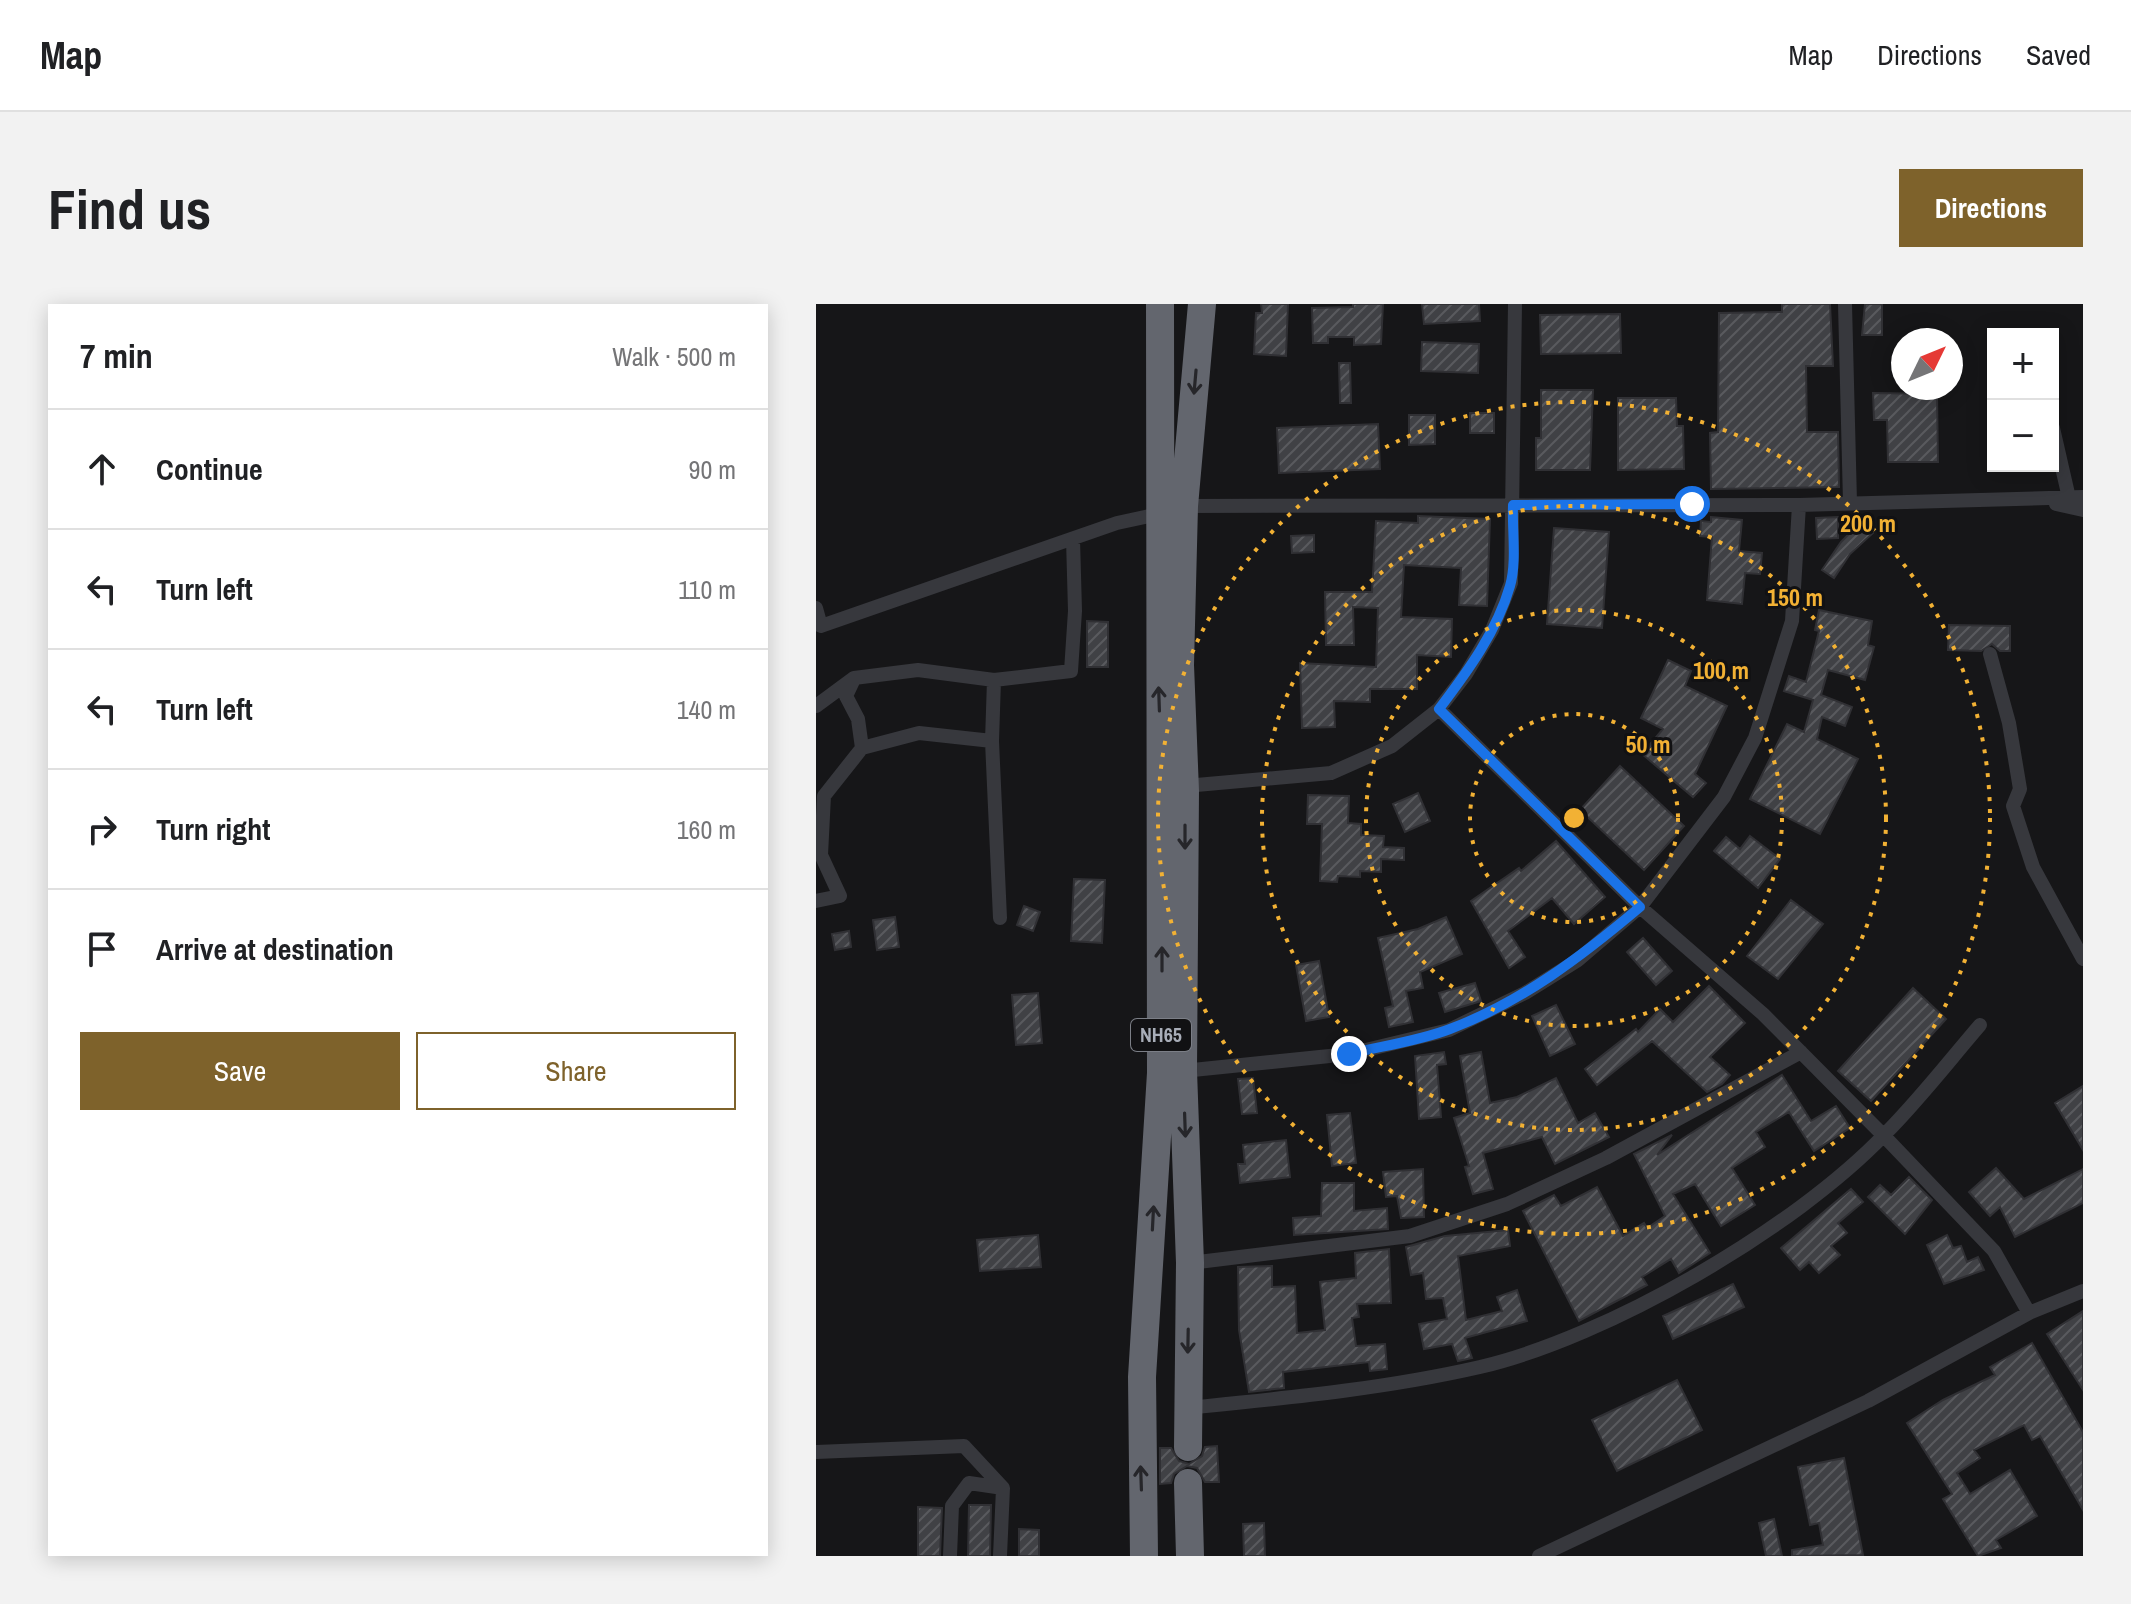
<!DOCTYPE html>
<meta charset="utf-8">
<style>
:root{--surface:#fff;--page:#f2f2f2;--text:#202124;--muted:#757577;--line:#e0e0e0;--accent:#7e622b}
body{margin:0;font-family:"Archivo Narrow",sans-serif;background:var(--page);color:var(--text)}
.controls{position:absolute;right:24px;top:24px;display:grid;overflow:hidden;border-radius:0px;box-shadow:0 4px 20px #0003}
.controls button{width:72px;height:72px;display:grid;place-items:center;padding:0;border:0;border-bottom:2px solid var(--line);background:var(--surface);color:var(--text);font:40px sans-serif}
.compass{position:absolute;left:1075px;top:24px;width:72px;height:72px;border-radius:50%;background:var(--surface);box-shadow:0 4px 20px #0003;rotate:47deg}
.stop{position:absolute;width:24px;height:24px;margin:-18px;border:6px solid #1a73e8;border-radius:50%;background:#fff}
.stop.end{background:#1a73e8;border-color:#fff;box-shadow:0 2px 8px #0008}
.list{margin:0;padding:0;list-style:none}
h2{display:flex;justify-content:space-between;align-items:center;height:104px;margin:0;padding:0 32px;font-size:34px}
h2 small{font-size:26px;font-weight:400;color:var(--muted)}
.list li{display:grid;grid-template-columns:52px 1fr auto;gap:24px;align-items:center;box-sizing:border-box;height:120px;padding:0 32px;border-top:2px solid var(--line)}
.list b{display:block;font-size:30px;white-space:nowrap}
.list em{font-size:26px;font-style:normal;color:var(--muted)}
.actions{display:flex;gap:16px;padding:24px 32px}
.actions a{flex:1;padding:18px 0;border:2px solid var(--accent);border-radius:0px;text-align:center;font-size:28px;color:var(--accent)}
.actions .main{background:var(--accent);color:#fff}
.icon{flex:none;width:44px;height:44px;fill:none;stroke:currentColor;stroke-width:2;stroke-linecap:round;stroke-linejoin:round}
.map{position:relative;flex:none;width:1267px;height:1252px;overflow:hidden;border-radius:0px}
header{display:flex;align-items:center;gap:48px;box-sizing:border-box;height:112px;padding:0 40px;background:var(--surface);border-bottom:2px solid var(--line)}
header strong{font-size:38px}
nav{display:flex;gap:44px;margin-inline-start:auto;font-size:28px}
.intro{display:flex;align-items:center;justify-content:space-between;box-sizing:border-box;height:192px;padding:0 48px}
h1{margin:0;font-size:56px}
.button{padding:20px 36px;border-radius:0px;background:var(--accent);color:#fff;font-size:28px;font-weight:700}
main{display:flex;gap:48px;padding:0 48px}
aside{flex:1;background:var(--surface);border-radius:0px;box-shadow:0 4px 20px #0003}
.map>svg:first-child{display:block}
</style>
<header>
<strong>Map</strong>
<nav><a>Map</a><a>Directions</a><a>Saved</a></nav>
</header>
<div class="intro"><h1>Find us</h1><a class="button">Directions</a></div>
<main>
<aside>
<h2>7 min<small>Walk · 500 m</small></h2>
<ul class="list">
<li><svg class="icon" aria-label="ahead" viewBox="0 0 24 24"><path d="M12 20V5M6 11l6-6 6 6"/></svg><div><b>Continue</b></div><em>90 m</em></li>
<li><svg class="icon" aria-label="left" viewBox="0 0 24 24"><path d="M17 20v-9H6M10 6l-5 5 5 5"/></svg><div><b>Turn left</b></div><em>110 m</em></li>
<li><svg class="icon" aria-label="left" viewBox="0 0 24 24"><path d="M17 20v-9H6M10 6l-5 5 5 5"/></svg><div><b>Turn left</b></div><em>140 m</em></li>
<li><svg class="icon" aria-label="right" viewBox="0 0 24 24"><path d="M7 20v-9h11M14 6l5 5-5 5"/></svg><div><b>Turn right</b></div><em>160 m</em></li>
<li><svg class="icon" aria-label="arrive" viewBox="0 0 24 24"><path d="M6 21V4h12l-3 4 3 4H6"/></svg><div><b>Arrive at destination</b></div></li>
</ul>
<div class="actions"><a class="main">Save</a><a>Share</a></div>
</aside>
<div class="map">
<svg width="1267" height="1252" viewBox="0 0 1267 1252">
<defs>
<pattern id="building-hatch" width="6" height="6" patternUnits="userSpaceOnUse" patternTransform="scale(2)"><rect width="6" height="6" fill="#404145"/><path d="M-1 1l2-2M0 6l6-6M5 7l2-2" fill="none" stroke="#595a5e"/></pattern>
</defs>
<rect width="100%" height="100%" fill="#161618"/>
<path fill="url(#building-hatch)" stroke="#303034" stroke-width="2" d="M445,0H472L470,52L438,50L440,9H446Z
M537,0H567L565,40L538,41V33H512V39H497L496,4L537,3Z
M606,0H663L664,17L608,20Z
M966,0H1014L1017,62H990L991,128H1022L1023,183L895,185L894,129L902,128L903,9L966,8Z
M1049,0H1066V31H1046Z
M804,10L805,49L725,50L724,11Z
M606,38L663,40L662,69L605,67Z
M523,59H534L535,99H524Z
M725,86H777L774,166H720V134H725Z
M1057,89L1121,90L1122,158H1072L1071,116H1058Z
M802,94H860L861,122H867L868,165L802,166Z
M654,109H678V129H654Z
M593,111H619V140L593,141Z
M562,120L564,165L463,169L461,124Z
M602,212L674,215L671,302L643,301L645,264L588,261L585,313L636,315L635,353L601,351V385H554V398L518,397L519,423L486,424L484,359L560,363L562,304L537,303L538,341H510L509,288H556L560,217L602,219Z
M895,213L926,216L923,247L946,249L944,270L929,269L926,300L891,296L896,233L884,232L885,217L895,218Z
M1022,213V234L1001,235L1000,214Z
M1047,216L1057,229L1034,250L1018,274L1006,266L1025,238Z
M738,224L793,228L786,324L731,320Z
M498,231V248L476,249L475,232Z
M1003,306L1056,317L1052,341L1058,343L1049,376L1012,366L1005,391L1036,403L1029,422L1006,413L1001,435L1042,455L1004,530L934,495L971,420L988,428L997,396L968,387L973,372L990,378L1003,327L999,326Z
M271,317L292,318V363H271Z
M1133,321L1194,322V347H1184L1176,340L1165,347L1132,346Z
M852,356L875,367L869,382L911,402L879,470L890,479L877,493L826,450L847,425L825,414Z
M804,462L868,522L828,566L764,506Z
M602,489L614,517L589,528L577,500Z
M492,491L533,492L532,519L545,520V531L568,532L567,543L588,544V556L565,555V568L544,567V573L522,572L521,578L504,577L506,520H491Z
M934,532L964,555L942,584L898,547L910,533L924,545Z
M740,537L789,593L758,620L736,594L692,627L709,653L693,664L655,597L703,564L705,567Z
M258,575L289,576L286,639L255,637Z
M975,596L1007,620L962,675L931,652Z
M208,602L224,608L217,627L201,621Z
M79,613L83,643L61,646L57,616Z
M630,613L646,650L604,668L607,684L590,687L597,718L573,723L569,704L577,702L562,634L602,625Z
M33,627L35,643L19,646L16,630Z
M827,634L856,667L840,681L811,648Z
M503,657L513,713L490,717L480,661Z
M659,679L665,697L629,708L623,689Z
M893,682L929,719L894,753L914,771L906,780L891,788L836,737L781,781L769,765L820,725L822,728L844,705L857,718Z
M1097,684L1130,715L1055,797L1022,767Z
M222,689L226,739L200,741L196,691Z
M740,701L759,740L734,752L716,712Z
M628,748L630,760L621,761L625,813L603,815L599,752Z
M665,748L674,799L701,793L740,774L762,819L779,809L793,833L739,860L726,833L667,849L677,885L657,890L649,863L653,862L638,814L654,809L644,752Z
M966,771L995,817L1020,802L1034,824L998,847L973,808L940,828L949,843L916,864L939,901L905,922L879,880L857,890L894,949L863,969L855,955L826,973L831,981L763,1017L707,907L738,891L745,902L781,883L807,932L828,919L831,924L849,912L818,850L856,831L841,851Z
M437,774L441,809L426,810L422,775Z
M1267,782V846L1239,799Z
M534,809L540,859L516,862L511,811Z
M470,836L474,873L424,879L422,860H429L427,841Z
M1180,864L1208,895L1267,865V899L1199,933L1184,903L1174,912L1153,888Z
M607,865L608,913L585,914L581,892L570,893L567,868Z
M1093,873L1116,896L1089,930L1052,893L1064,881L1075,891Z
M506,879H538V907L571,904L572,925L478,931L477,914L505,912Z
M1035,885L1047,898L1022,919L1031,929L1015,942L1024,951L1003,969L993,958L984,966L965,944Z
M692,926L694,942L642,952L650,1016L686,1007L681,993L701,986L711,1017L649,1034L656,1054L642,1057L636,1040L608,1045L603,1020L631,1015L627,994L610,995L607,969L595,971L590,943L629,932Z
M222,931L225,963L164,967L161,936Z
M1131,931L1137,944L1145,942L1151,958L1162,953L1168,966L1128,980L1111,941Z
M573,945L575,999L541,1000L543,1013L536,1014L540,1042L569,1040L571,1065L554,1067L553,1058L467,1068L468,1084L433,1088L423,1026L422,963L456,962V983L479,982L481,1029L509,1026L504,978L540,974L539,949Z
M917,980L928,1003L857,1035L847,1012Z
M1267,1007V1086L1231,1030Z
M1216,1039L1267,1128V1206L1224,1132L1216,1136L1208,1121L1158,1146L1164,1154L1141,1169L1154,1190L1194,1166L1221,1212L1180,1236L1185,1244L1162,1252L1127,1195L1136,1190L1091,1119L1127,1096L1179,1071L1174,1063Z
M861,1076L886,1126L801,1167L776,1116Z
M401,1142L403,1178H389L381,1164L371,1162L358,1170L355,1179L344,1180V1144H355L363,1157L373,1160L386,1152L389,1143Z
M1028,1154L1047,1251L976,1252V1246L1007,1241L1003,1219L994,1221L982,1163Z
M153,1201H175L174,1252H152Z
M102,1203L126,1204L124,1252H102Z
M958,1215L966,1252H950L943,1219Z
M448,1219L449,1252H428L427,1220Z
M203,1225L223,1226V1252H203Z"/>
<g fill="none" stroke-linecap="round" stroke-linejoin="round">
<path stroke="#37383d" stroke-width="14" d="M1029,0L1034,198
M1237,124L1253,194
M1240,200L1267,206
M368,202L983,201L1267,193
M0,304L5,322L301,219L343,210
M1174,350L1193,419L1204,485L1197,502L1217,563L1267,655
M38,375L30,392L42,415L46,444
M0,402L38,374L102,366L178,376
M623,405L824,603L947,710L1068,832L1178,947L1213,1009
M369,482L515,469L576,442L623,405L650,370L676,326L695,279L699,0
M0,597L24,592L5,551L8,492L46,444L103,429L176,437
M184,614L176,437L178,376L255,367L259,307L257,235
M367,767L533,750L633,726L709,689L762,656L824,603L908,493L939,434L976,317L983,201
M374,959L594,932L691,900L790,854L985,748
M371,1104C470,1094 568,1085 664,1063C792,1033 978,925 1069,830C1103,796 1133,757 1164,721
M0,1148L148,1142L187,1184L153,1179L136,1202L134,1252
M184,1252L187,1184
M723,1252L1052,1097L1213,1009L1267,987"/>
<path stroke="#63666e" stroke-width="28" d="M372,1143L374,959L367,767L369,487L364,361L368,202L386,0
M372,1179L374,1252
M328,1252L326,1073L345,769L344,0"/>
</g>
<defs><path id="oneway-shaft" d="M-6 0H5M1.5-3L5.5 0L1.5 3" fill="none" stroke-width="1.6" stroke-linecap="round" stroke-linejoin="round" transform="scale(2)"/></defs>
<g stroke="#26262a">
<use href="#oneway-shaft" transform="translate(379 78) rotate(95)"/>
<use href="#oneway-shaft" transform="translate(343 395) rotate(-92)"/>
<use href="#oneway-shaft" transform="translate(369 533) rotate(90)"/>
<use href="#oneway-shaft" transform="translate(346 655) rotate(-90)"/>
<use href="#oneway-shaft" transform="translate(369 821) rotate(88)"/>
<use href="#oneway-shaft" transform="translate(337 914) rotate(-87)"/>
<use href="#oneway-shaft" transform="translate(372 1037) rotate(91)"/>
<use href="#oneway-shaft" transform="translate(325 1174) rotate(-92)"/>
</g>
<g fill="none" stroke-linecap="round" stroke-linejoin="round">
<path stroke="#1a73e8" stroke-width="10" d="M533,750C566,742 603,737 634,725C706,698 766,652 824,603L623,405C652,367 681,327 694,282C701,258 696,226 697,201L876,200"/>
</g>
<g fill="none" stroke="#f2b134" stroke-width="4" stroke-dasharray="4 8">
<circle cx="758" cy="514" r="104"/>
<circle cx="758" cy="514" r="208"/>
<circle cx="758" cy="514" r="312"/>
<circle cx="758" cy="514" r="416"/>
</g>
<g text-anchor="middle" stroke-width="6" stroke-linejoin="round" paint-order="stroke">
<rect fill="#111113" stroke="#7b7e86" stroke-width="2" x="315" y="715" width="60" height="32" rx="6"/>
<g font-size="20" font-weight="bold" fill="#a8adb8">
<text x="345" y="738">NH65</text>
</g>
</g>
<circle cx="758" cy="514" r="12" fill="#f2b134" stroke="#111113" stroke-width="4"/>
<g font-size="24" text-anchor="middle" font-weight="bold" fill="#f2b134" stroke="#111113" stroke-width="6" stroke-linejoin="round" paint-order="stroke">
<text x="1052" y="228">200 m</text>
<text x="979" y="302">150 m</text>
<text x="905" y="375">100 m</text>
<text x="832" y="449">50 m</text>
</g>
</svg>
<div class="controls">
<button>+</button>
<button>−</button>
</div>
<svg class="compass" viewBox="-18 -18 36 36"><path d="M0-13l5 13h-10z" fill="#e53935"/><path d="M0 13l5-13h-10z" fill="#757577"/></svg>
<div class="stop" style="left:876px;top:200px"></div>
<div class="stop end" style="left:533px;top:750px"></div>
</div>
</main>
